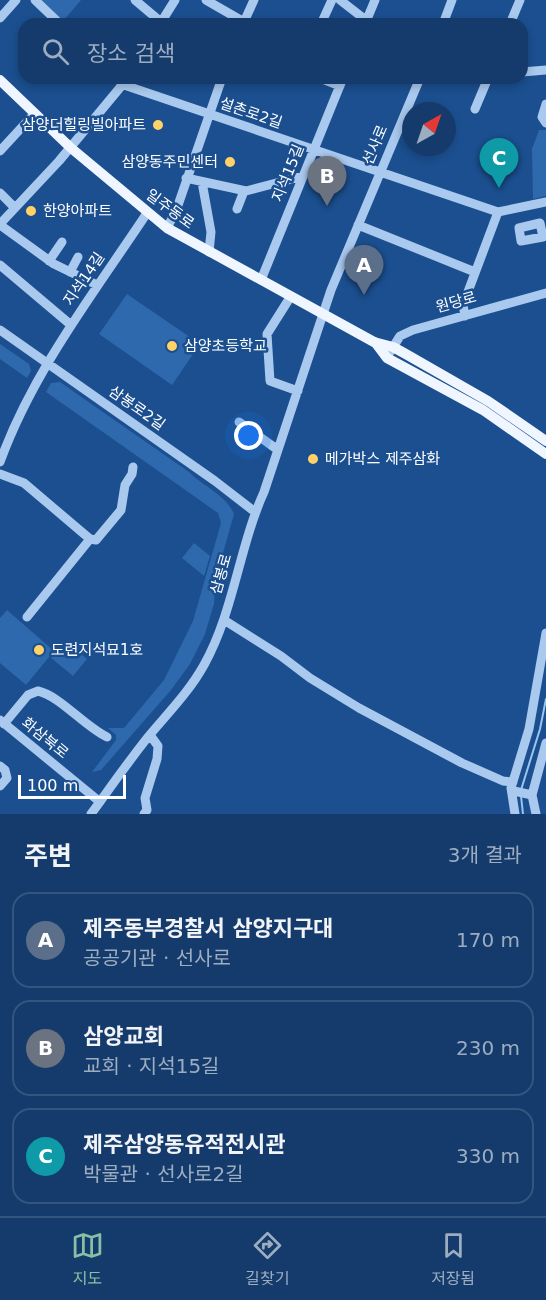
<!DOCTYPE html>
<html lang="ko">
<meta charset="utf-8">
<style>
:root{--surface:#143b6b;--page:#1d4271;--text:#f1f3f6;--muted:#9dadc1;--line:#33557e;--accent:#8abfa5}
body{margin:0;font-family:"DejaVu Sans","Noto Sans KR",sans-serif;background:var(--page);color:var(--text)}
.compass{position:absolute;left:402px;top:102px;width:54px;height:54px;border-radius:50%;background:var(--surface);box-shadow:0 3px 9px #0003;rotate:40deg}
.scale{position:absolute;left:18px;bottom:15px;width:108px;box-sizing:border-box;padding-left:6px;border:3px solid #fff;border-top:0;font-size:16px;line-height:21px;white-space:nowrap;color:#fff;-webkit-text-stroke:4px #1b4f8f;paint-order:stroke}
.you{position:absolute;left:249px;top:436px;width:21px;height:21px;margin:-15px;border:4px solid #fff;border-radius:50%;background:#1a73e8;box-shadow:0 0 0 9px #1a73e833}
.badge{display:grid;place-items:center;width:39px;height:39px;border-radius:50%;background:var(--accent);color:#fff;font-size:20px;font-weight:700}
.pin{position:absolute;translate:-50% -50px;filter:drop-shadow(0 2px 3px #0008)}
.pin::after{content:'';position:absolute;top:32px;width:21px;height:18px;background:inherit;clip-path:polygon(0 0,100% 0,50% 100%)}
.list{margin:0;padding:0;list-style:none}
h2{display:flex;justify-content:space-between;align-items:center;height:78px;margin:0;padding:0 24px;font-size:26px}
h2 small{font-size:20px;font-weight:400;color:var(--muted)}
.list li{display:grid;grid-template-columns:39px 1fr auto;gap:18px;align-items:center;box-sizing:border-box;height:96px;margin:0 12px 12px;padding:0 12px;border:2px solid var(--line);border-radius:18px}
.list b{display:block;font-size:22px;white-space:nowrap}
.list p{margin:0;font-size:20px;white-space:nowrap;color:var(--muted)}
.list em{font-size:20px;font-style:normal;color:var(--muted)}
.icon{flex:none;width:33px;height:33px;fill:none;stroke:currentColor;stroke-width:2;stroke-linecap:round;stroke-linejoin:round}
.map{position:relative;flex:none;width:546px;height:814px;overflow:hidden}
.search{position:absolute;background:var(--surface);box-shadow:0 3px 9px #0003;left:18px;right:18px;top:18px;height:66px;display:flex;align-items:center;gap:15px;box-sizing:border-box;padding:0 21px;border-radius:18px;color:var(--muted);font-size:22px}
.sheet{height:402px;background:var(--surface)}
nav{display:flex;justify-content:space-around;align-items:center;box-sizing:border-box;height:84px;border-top:2px solid var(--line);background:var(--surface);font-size:16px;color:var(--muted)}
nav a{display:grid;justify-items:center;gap:3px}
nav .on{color:var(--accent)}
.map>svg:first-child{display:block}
</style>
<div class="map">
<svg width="546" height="814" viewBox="0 0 546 814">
<rect width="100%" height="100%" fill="#1b4f8f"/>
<path fill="#2e69ad" d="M40,0H81L63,21Z
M539,130H546V196L533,199L532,149Z
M127,294L200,344L172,385L99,334Z
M0,344L29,364L31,371L27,378L0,359Z
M60,382L189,472C203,486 227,496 234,514L216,578L214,604L205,634L190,664L171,690L101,770L92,772L116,740V735L108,728H124L164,680L193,621L221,523L218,513L46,392L51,383Z
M194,543L210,556L204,576L182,558Z
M7,610L54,651L26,685L0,663V618Z
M65,641L87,659L73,676L51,658Z"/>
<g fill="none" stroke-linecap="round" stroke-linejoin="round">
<path stroke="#9cc4f0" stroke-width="2" d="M521,790L540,729L546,699
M521,796L523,814"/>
<path stroke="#a9c9ee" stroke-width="9" d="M35,0L60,24
M135,0L161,22L167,24
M206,0L244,22
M340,0L367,21L374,24
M0,18L16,0
M160,24L175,0
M243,24L254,0
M321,24L332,0
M365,24L375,0
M443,24L452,0
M510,24L520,0
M522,72L546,70
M116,78L124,85L498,212L546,202
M320,78L340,86
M546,104L542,117L546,123
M475,109L488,78
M0,151L35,113
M186,178L246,191L303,176
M202,182L211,232L209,252
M0,193L15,208
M237,209L244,191
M0,224L59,161L128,78
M0,225L54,264L97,285
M358,225L475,272
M167,228L176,211L222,78
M543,237L540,223L519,228L521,241L543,237L546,236
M49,261L62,242
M0,265L71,325
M70,272L78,257
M261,280L343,78
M291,296L267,334L270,381L298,391
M465,316L463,305L498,212
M0,330L215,481L255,512
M390,352L400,336L413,330L546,293
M239,422L278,450
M0,462C33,371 94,293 147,213
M0,474L24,483L90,539L96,540L121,510L125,485L132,474L133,467
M27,617L90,539
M224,620L281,656L310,678L359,708L462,763L503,781L513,782
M546,633L529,729L511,788L514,791L532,795L546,743
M0,720L100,802
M4,724L28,695L38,691C60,696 84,726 107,737
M0,766L5,770L7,778L0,786
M511,788L515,814
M532,795L536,814
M91,814C110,788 128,762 148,737C168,713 189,692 204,665C234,611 239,547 264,492L331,290L420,78
M144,814L147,810L145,798L157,759L158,746L150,735"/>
<path stroke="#f0f6ff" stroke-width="10" d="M0,80L71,148L167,228L374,342L393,347L404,353L488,401L546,441
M375,342L387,358L483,410L546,454"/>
</g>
<g fill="#ffd166" stroke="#1b4f8f" stroke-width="2">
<circle cx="158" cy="125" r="6"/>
<circle cx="230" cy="162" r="6"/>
<circle cx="31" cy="211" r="6"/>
<circle cx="172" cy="346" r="6"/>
<circle cx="313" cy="459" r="6"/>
<circle cx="39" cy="650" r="6"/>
</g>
<g text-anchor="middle" stroke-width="5" stroke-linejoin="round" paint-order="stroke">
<g font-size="15" fill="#fff" stroke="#1b4f8f">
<text transform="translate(251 113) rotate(19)" y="5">설촌로2길</text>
<text transform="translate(375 145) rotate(-67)" y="5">선사로</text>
<text transform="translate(288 173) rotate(-68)" y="5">지석15길</text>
<text transform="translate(170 209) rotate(36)" y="5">일주동로</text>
<text transform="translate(84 279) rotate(-56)" y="5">지석14길</text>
<text transform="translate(456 302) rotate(-16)" y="5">원당로</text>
<text transform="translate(137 408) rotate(35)" y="5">삼봉로2길</text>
<text transform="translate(221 574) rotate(-74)" y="5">삼봉로</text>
<text transform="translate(45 738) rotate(39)" y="5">화삼북로</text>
</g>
<g font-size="15" fill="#fff" stroke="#1b4f8f" text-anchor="start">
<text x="146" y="130" text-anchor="end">삼양더힐링빌아파트</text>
<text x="218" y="167" text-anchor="end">삼양동주민센터</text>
<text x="43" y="216">한양아파트</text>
<text x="184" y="351">삼양초등학교</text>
<text x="325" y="464">메가박스 제주삼화</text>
<text x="51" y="655">도련지석묘1호</text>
</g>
</g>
</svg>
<svg class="compass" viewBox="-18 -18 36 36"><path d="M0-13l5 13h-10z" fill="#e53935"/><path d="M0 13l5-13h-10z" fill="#9dadc1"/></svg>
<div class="scale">100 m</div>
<div class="you"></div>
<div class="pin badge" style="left:364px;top:295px;background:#5c6f8a">A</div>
<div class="pin badge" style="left:327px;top:206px;background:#6b7280">B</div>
<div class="pin badge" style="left:499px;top:188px;background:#0f9aa8">C</div>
<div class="search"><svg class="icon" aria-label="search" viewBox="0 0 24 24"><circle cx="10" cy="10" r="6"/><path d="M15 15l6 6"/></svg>장소 검색</div>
</div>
<section class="sheet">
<h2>주변<small>3개 결과</small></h2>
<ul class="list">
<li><span class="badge" style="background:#5c6f8a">A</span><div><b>제주동부경찰서 삼양지구대</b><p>공공기관 · 선사로</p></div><em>170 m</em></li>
<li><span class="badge" style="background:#6b7280">B</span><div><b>삼양교회</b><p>교회 · 지석15길</p></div><em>230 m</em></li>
<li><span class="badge" style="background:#0f9aa8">C</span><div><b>제주삼양동유적전시관</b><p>박물관 · 선사로2길</p></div><em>330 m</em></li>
</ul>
</section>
<nav>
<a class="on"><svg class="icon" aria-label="map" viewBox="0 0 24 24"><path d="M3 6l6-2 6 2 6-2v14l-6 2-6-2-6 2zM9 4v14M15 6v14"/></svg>지도</a>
<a><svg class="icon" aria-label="directions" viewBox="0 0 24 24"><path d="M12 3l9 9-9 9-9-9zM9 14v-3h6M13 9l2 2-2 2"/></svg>길찾기</a>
<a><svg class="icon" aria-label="saved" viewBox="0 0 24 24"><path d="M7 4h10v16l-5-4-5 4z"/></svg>저장됨</a>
</nav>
